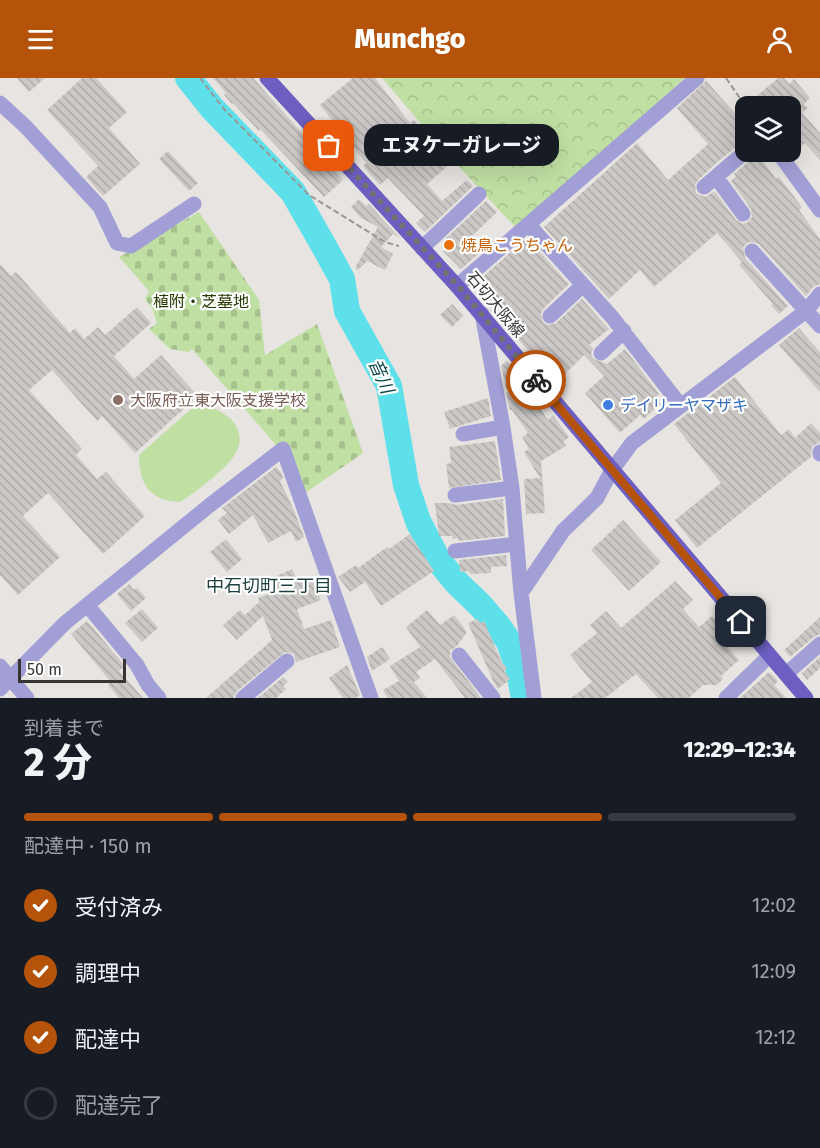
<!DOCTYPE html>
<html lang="ja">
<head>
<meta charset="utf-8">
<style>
  :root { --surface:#171b24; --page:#242831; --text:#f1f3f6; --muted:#9ea1a6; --line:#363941; --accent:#b45309 }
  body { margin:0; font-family:"Fira Sans","Noto Sans JP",sans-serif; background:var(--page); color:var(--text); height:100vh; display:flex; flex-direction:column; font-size:22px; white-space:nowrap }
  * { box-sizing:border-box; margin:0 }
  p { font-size:20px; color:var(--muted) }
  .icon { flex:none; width:33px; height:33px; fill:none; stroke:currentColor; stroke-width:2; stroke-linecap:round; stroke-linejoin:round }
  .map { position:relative; height:620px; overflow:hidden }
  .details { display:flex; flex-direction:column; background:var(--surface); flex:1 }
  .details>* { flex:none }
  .controls { position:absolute; left:735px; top:18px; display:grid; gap:12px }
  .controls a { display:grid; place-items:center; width:66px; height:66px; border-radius:12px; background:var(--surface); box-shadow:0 6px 24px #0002; font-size:30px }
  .scale { position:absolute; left:18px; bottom:15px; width:108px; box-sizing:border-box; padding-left:6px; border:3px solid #363534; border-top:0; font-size:16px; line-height:21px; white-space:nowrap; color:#363534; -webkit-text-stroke:4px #fff; paint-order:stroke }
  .pin { position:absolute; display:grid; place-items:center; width:51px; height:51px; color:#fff; margin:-26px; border-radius:12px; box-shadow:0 3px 9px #0006 }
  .courier { position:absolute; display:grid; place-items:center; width:60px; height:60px; margin:-30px; border:4px solid #b45309; border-radius:50%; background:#fff; color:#222; box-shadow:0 2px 8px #0007 }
  .bubble { position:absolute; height:42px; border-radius:18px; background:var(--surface); box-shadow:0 6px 24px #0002; font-size:20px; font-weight:800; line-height:42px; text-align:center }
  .head em { font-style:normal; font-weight:800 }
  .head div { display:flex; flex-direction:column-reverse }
  .head { display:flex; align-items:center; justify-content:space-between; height:102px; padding:0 24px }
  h1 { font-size:39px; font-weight:800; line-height:45px }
  .bar { display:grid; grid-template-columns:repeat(4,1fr); gap:9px 6px; align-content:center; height:72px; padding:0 24px }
  .bar i { height:8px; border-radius:4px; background:var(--line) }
  .bar .active { background:var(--accent) }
  .bar p { grid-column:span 4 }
  ol { padding:0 24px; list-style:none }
  li { display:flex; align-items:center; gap:18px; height:66px }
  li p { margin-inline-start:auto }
  li .icon { padding:6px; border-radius:50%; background:var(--accent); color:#fff; stroke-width:4 }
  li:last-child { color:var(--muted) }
  li i { width:33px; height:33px; border:3px solid var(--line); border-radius:50% }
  header { display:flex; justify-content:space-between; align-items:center; height:78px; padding:0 24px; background:var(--accent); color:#fff; font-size:27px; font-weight:800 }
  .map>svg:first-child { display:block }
</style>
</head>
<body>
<header><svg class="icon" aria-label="menu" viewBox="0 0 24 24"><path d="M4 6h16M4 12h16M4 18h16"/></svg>Munchgo<svg class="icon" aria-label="person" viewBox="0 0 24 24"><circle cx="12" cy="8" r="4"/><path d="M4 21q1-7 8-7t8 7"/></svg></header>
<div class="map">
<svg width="820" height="620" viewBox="0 0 820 620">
  <defs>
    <pattern id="cemetery-stones" width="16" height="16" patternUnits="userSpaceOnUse" patternTransform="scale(1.5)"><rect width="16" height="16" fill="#c0e0a3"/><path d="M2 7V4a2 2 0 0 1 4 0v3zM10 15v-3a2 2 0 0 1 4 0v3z" fill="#a6c18d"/></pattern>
    <pattern id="park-crowns" width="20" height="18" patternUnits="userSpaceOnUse" patternTransform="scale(1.5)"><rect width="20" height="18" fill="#c0e0a3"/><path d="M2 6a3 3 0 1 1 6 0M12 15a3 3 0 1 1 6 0" fill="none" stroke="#a6c18d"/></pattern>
    <pattern id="building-back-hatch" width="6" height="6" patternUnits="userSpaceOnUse" patternTransform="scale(1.5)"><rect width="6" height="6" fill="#cbc8c5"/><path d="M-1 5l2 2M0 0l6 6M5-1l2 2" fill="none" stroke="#afacaa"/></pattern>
  </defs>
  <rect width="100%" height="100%" fill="#e7e4e1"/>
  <path fill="#c0e0a3" d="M204 328C230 332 253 357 231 382 221 394 194 416 180 424 149 423 139 405 139 377L192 330Z"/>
  <path fill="url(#cemetery-stones)" d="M199 134 259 222 265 277 317 246 363 375 305 415 277 368 192 271 189 274 170 271 149 251 157 245 152 230 145 221 149 213 119 179Z"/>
  <path fill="url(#park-crowns)" d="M382 0H685L517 151 446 75Z"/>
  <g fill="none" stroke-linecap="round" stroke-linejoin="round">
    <path stroke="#5ee0ea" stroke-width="26" d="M188 0 212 30 293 114 325 170 342 201 347 233 389 308 406 407 418 443 438 482 457 505 480 527 499 549 509 564 518 589 524 620"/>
  </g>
  <path fill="url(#building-back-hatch)" d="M17 0H45L29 14Z
    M82 0H96L127 34 109 50 140 86 103 118 86 99 98 88 47 32Z
    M213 0H253L310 64 308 65 343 102 324 119 260 51 259 53 233 25 232 26 224 17 226 15Z
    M353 0H375L410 45 414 42 452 84 427 106 442 123 467 102 473 108 425 154 416 145 424 138 388 100 380 107 363 88 366 85 320 27Z
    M778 0H784L789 6 794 1 810 20 804 26 808 30 802 35 820 55V82L805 65 792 77 790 75V28H745Z
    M706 3 746 47V63L740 66 721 81 698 102 695 106 696 115 705 119 713 114 716 115 736 142 743 146 748 144 752 139 751 131 731 103 736 98 734 96 753 80 755 74H768L769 76 762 82 776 101 779 99 802 129 799 132 820 161V206L813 209 806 218 759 166 749 164 743 169 745 180 788 228 779 236 771 227 773 226 739 187 742 184 717 155 654 209 640 192 609 221 544 149 637 65 668 102 708 66 677 30Z
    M168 73 198 105 189 113 159 81Z
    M359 121 366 128 369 126 400 160 393 156 381 169 393 176 385 192 367 183 358 192 355 190 378 149 361 140 351 129Z
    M486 123 497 134 472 158 484 171 461 191 443 173 448 170 442 164Z
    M527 160 569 206 543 231 541 236 543 244 548 247 556 245 582 221 609 251 589 267 593 270 591 277 594 281 607 286 625 271 659 316 656 319 661 325 644 341 640 337 620 355 585 315 604 298 584 277 562 299 549 286 545 290 509 252 515 247 477 204Z
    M0 186 11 198 16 194 70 255 75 250 84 261 98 249 105 257 137 229 151 245 114 278 134 301 161 277 198 318 135 375 102 338 97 343 52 292 29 312 82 371 76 377 97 401 106 394 145 438 103 476 48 415 23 438 60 479 18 517 0 497Z
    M452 226 463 238 452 249 440 237Z
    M799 250 820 274V314L779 267Z
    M507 283 548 342 553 337 569 359 563 364 566 368 541 383 545 435 526 436 524 401 540 400 524 374 529 371 522 359 528 355 512 332H510L506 314H509L506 310 501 288Z
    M735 299 781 357 789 351 795 360 811 345 820 355V364L812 369 811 379 697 470 675 442 721 405 674 346Z
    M488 320 491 338 450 351 444 334Z
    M495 363 501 402 449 410 446 386 451 385 449 369Z
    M276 389 281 394 283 400 280 403 294 432 304 459 296 464 291 453 268 465 253 437 229 456 218 442 227 435 222 430Z
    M503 421 505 458 458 463V460L453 461 452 458H439L435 425H449L456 427Z
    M623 442 661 484 629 513 591 472Z
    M410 456 434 493 381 528 365 504 350 514 338 499 356 487 358 490 387 469 389 471Z
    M226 461 242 481 227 494 210 474Z
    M506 477 507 488 491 489V495L470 496 469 493 460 494 459 482Z
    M292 491 298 503 311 498 321 522 297 531 304 551 331 542 340 569 296 584 294 576 285 574 237 613 233 620H206L272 562 263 538 237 562 223 547 240 532 245 537 259 524 258 520 277 513 272 500Z
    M675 503 693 522 683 531 699 549 712 538 728 555 721 562 739 582 721 598 723 601 717 607H703L689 620H658L636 596 605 620H571L592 604 570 577 597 555 590 547 606 533 621 550Z
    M129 506 134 512 137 510 146 520 131 533 117 516Z
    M142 531 158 550 142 564 125 545Z
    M427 532 440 547 454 537 467 554 457 568 450 573V579L481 620H465L435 581 416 594 420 600 414 604 427 620H388L383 612 399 603 390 588 420 569 406 549Z
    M820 539V556L814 559 790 579 784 572Z
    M478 541 480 545 484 543 501 583 507 590 504 593 510 601 498 611 494 605 468 545Z
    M87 543 125 588 119 593 143 620H119L108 607 111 604 71 556Z
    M382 569 390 581 372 593 367 579Z
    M820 579V590L807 602 802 595Z
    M347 587 360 617 355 620H343L329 600Z
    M769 594 778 603 774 607 786 620H740Z
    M283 599 288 604 283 608 286 611 276 620H258Z"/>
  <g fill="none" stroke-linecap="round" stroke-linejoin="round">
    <path stroke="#999795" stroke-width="2" stroke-dasharray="6 3" stroke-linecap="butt" d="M200 0 224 31 309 117 385 164 399 168
      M726 0 746 29"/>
    <path stroke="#a19fd5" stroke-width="15" d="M0 25 26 49 100 129 117 165 131 168 194 126
      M778 74 820 132
      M716 99 743 136
      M704 109 746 73
      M529 147 612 239 681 328
      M422 170 479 116
      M752 173 820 248
      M457 208 697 0
      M482 236 503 349 512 410 521 515 534 620
      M550 238 583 207
      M601 275 624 253
      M463 356 503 349
      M820 374V376
      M455 417 512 410
      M455 473 517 466
      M521 515 563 453 597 420 612 392 632 365 806 233 820 216
      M87 527 137 587 148 607 159 620
      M459 577 493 620
      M0 588 27 620
      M786 596 820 566
      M0 611 65 545 210 427 283 371 371 620
      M243 620 287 583
      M726 620 769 578"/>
    <path stroke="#6c5fc1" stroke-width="15" d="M267 0 457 208 806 620"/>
  </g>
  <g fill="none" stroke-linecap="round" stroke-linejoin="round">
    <path stroke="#747271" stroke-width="6" stroke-dasharray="0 10.8" d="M329 68 458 208 536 302"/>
    <path stroke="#b45309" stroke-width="8" d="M536 302 741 544"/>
  </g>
  <circle fill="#e8710a" stroke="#fff" stroke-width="2" cx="449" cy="167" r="6"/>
  <circle fill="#8d6e63" stroke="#fff" stroke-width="2" cx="118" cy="322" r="6"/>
  <circle fill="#3f7fe0" stroke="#fff" stroke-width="2" cx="608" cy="327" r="6"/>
  <g text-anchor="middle" stroke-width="4.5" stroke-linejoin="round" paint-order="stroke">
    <g font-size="16" fill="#c56008" stroke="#fff" text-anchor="start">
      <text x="461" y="173">焼鳥こうちゃん</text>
    </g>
    <g font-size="16" fill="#233a00" stroke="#fff">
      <text x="201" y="229">植附・芝墓地</text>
    </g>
    <g font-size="16" fill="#363534" stroke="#fff">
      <text transform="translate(496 226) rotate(50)" y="6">石切大阪線</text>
    </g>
    <g font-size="16" fill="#785e54" stroke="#fff" text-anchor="start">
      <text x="130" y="328">大阪府立東大阪支援学校</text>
    </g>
    <g font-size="16" fill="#366cbe" stroke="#fff" text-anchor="start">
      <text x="620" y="333">デイリーヤマザキ</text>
    </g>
    <g font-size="18" font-style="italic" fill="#0e494e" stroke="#fff">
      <text transform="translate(381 298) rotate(66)" y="6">音川</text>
    </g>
    <g font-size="18" fill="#1c3f3f" stroke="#fff">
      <text x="269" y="514">中石切町三丁目</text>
    </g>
  </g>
</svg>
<div class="controls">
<a><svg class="icon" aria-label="layers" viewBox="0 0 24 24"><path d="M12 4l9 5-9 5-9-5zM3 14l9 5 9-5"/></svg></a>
</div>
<div class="scale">50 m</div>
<div class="pin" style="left:329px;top:68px;background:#ea580c"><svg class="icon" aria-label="bag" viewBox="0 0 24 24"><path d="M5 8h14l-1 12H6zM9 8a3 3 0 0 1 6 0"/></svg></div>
<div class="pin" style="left:741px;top:544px;background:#1f2937"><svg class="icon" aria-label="home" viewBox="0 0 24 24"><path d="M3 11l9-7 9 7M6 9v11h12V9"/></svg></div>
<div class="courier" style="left:536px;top:302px"><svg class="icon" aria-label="bike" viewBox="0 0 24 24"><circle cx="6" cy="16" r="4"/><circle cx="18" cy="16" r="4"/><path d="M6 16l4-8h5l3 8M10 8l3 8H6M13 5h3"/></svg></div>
<div class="bubble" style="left:364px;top:46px;width:195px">エヌケーガレージ</div>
</div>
<section class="details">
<div class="head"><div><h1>2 分</h1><p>到着まで</p></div><em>12:29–12:34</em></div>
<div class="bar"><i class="active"></i><i class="active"></i><i class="active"></i><i></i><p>配達中 · 150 m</p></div>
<ol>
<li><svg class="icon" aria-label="check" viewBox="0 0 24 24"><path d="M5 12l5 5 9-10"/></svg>受付済み<p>12:02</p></li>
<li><svg class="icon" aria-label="check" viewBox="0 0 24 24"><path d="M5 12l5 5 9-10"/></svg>調理中<p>12:09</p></li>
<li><svg class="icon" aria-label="check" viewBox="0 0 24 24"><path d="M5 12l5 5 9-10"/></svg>配達中<p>12:12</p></li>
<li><i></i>配達完了</li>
</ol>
</section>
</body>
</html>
